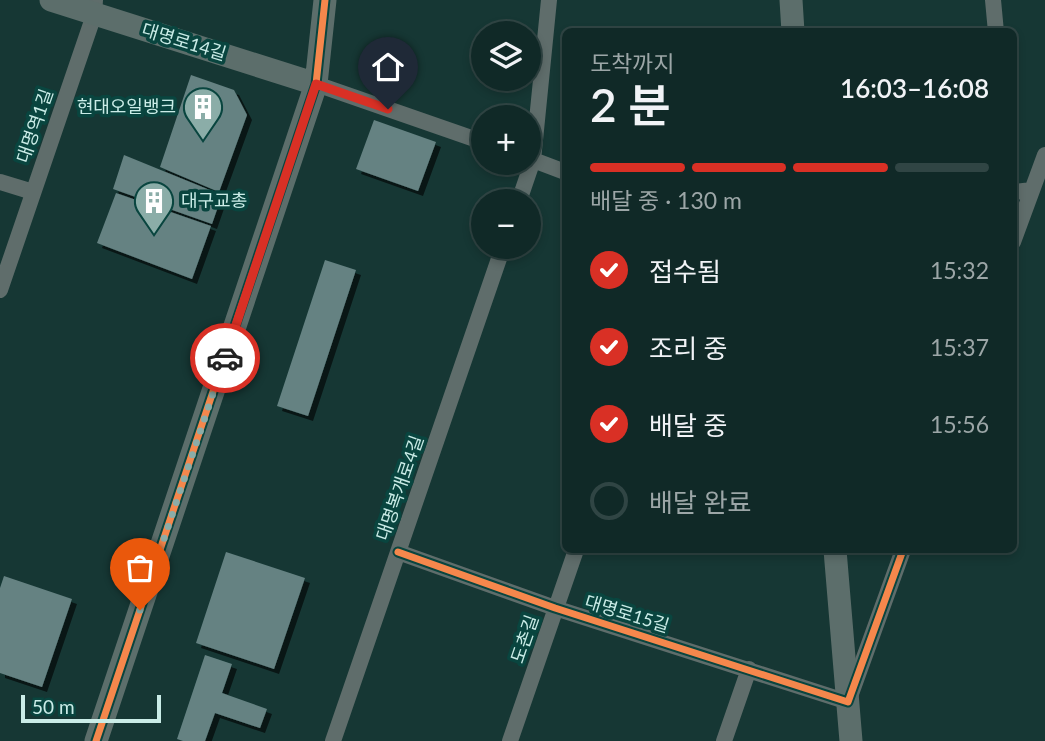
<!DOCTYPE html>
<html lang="ko">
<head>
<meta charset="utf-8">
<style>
  :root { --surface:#102927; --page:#19312f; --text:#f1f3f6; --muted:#9ca6a7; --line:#304544; --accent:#d93025 }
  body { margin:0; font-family:Lato,"Noto Sans KR",sans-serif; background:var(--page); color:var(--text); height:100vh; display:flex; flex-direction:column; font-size:26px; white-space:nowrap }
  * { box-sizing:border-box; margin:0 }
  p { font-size:23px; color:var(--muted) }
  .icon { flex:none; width:38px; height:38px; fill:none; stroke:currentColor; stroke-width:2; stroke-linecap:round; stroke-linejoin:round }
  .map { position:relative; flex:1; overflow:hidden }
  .drawer { position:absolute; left:562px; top:28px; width:455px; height:525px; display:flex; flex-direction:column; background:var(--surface); border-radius:10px; box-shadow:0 4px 10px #0003,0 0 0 2px var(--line) }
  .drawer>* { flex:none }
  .tools { position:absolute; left:471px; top:21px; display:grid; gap:14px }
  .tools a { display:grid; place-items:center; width:70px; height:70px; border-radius:50%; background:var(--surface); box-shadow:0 4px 10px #0003,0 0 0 2px var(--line); font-size:35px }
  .scale { position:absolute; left:21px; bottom:18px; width:140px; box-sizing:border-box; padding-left:7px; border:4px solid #caece7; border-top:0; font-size:19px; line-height:24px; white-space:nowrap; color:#caece7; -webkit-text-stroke:5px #09453f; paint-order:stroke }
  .pin { position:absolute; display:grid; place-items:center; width:60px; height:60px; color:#fff; margin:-72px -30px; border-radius:50% 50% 50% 0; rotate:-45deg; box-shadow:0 0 7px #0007 }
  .pin .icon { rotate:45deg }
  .courier { position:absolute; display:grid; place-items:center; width:70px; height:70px; margin:-35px; border:5px solid #d93025; border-radius:50%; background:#fff; color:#222; box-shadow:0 2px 9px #0007 }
  .headline em { font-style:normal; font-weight:600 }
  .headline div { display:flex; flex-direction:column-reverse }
  .headline { display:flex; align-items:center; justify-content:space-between; height:119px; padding:0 28px }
  h1 { font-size:46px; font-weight:600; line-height:52px }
  .bar { display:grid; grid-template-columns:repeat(4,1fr); gap:10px 7px; align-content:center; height:84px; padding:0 28px }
  .bar i { height:9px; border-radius:5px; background:var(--line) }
  .bar .current { background:var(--accent) }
  .bar p { grid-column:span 4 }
  ol { padding:0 28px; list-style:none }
  li { display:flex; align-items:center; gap:21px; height:77px }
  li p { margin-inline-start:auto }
  li .icon { padding:7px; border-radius:50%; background:var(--accent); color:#fff; stroke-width:4 }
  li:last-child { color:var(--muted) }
  li i { width:38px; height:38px; border:4px solid var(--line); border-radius:50% }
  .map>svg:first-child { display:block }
</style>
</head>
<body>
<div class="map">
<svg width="1045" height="741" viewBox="0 0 1045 741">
  <defs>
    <filter id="shadow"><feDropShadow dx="5" dy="5" stdDeviation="0" flood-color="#0009"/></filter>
  </defs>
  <rect width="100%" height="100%" fill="#163734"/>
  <path fill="#658282" filter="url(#shadow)" d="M191 75 234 90 247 115 219 192 160 167Z
    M374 120 436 142 418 191 356 169Z
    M124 155 222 195 212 224 113 189Z
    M116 193 211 226 192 279 97 243Z
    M325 260 356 270 308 416 277 406Z
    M226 552 305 578 274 669 196 643Z
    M4 576 72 599 42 687 0 673V588Z
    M205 655 232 664 222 693 267 709 260 728 215 713 205 741H183L177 739Z"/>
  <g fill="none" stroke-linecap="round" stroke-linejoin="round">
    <path stroke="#5f6d6b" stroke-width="16" d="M993 0 996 32
      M316 84 483 142
      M528 158 565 172
      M0 182 33 192
      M1013 192 1032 190
      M519 201 533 160 549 0
      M1013 242 1045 155
      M0 290 94 15 95 0
      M398 552 555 608 848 702 903 550
      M333 741 503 247
      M510 741 576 550
      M724 741 749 669"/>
    <path stroke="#5c6e6b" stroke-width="23" d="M51 0 316 84
      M791 0 793 32
      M835 550 851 741
      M96 741 316 84 325 0"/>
    <g stroke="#09453f" stroke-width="11">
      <path id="cycleway" d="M398 552 555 608 848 702 903 550
        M96 741 316 84 325 0"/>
    </g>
    <use href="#cycleway" stroke="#f5874c" stroke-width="7"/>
  </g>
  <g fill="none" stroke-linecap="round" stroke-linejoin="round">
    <path stroke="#8bada8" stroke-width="7" stroke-dasharray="0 12.6" d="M140 610 225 358"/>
    <path stroke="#d93025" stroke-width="9" d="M225 358 316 84 388 109"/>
  </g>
  <defs>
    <g id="building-pin" transform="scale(2.0125)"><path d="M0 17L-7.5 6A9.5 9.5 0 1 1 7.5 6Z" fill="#8bada8" stroke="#09453f"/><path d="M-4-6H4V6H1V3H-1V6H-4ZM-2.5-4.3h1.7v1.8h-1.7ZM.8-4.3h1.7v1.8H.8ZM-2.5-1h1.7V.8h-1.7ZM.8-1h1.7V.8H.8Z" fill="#fff"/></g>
  </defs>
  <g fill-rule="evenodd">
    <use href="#building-pin" x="203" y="107"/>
    <use href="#building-pin" x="154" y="201"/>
  </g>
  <g text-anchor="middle" stroke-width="7" stroke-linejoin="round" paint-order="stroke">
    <g font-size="18" fill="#caece7" stroke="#09453f">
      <text transform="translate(184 42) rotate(17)" y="6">대명로14길</text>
      <text transform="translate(35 126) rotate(-71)" y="6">대명역1길</text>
      <text transform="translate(400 488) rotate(-71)" y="6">대명복개로4길</text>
      <text transform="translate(627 614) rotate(17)" y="6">대명로15길</text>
      <text transform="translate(525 639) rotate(-71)" y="6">도촌길</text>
    </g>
    <g font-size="18" fill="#caece7" stroke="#09453f" text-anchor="end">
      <text x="176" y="113">현대오일뱅크</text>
      <text x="181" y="207" text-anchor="start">대구교총</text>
    </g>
  </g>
</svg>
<div class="tools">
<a><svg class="icon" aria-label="layers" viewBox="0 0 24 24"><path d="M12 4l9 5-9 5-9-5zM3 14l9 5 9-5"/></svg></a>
<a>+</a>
<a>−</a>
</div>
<div class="scale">50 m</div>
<div class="pin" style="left:140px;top:610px;background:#ea580c"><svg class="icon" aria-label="bag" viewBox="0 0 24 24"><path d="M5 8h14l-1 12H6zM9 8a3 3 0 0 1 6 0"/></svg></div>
<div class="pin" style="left:388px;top:109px;background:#1f2937"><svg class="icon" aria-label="home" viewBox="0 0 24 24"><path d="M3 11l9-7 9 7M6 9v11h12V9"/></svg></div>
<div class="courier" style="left:225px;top:358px"><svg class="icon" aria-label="car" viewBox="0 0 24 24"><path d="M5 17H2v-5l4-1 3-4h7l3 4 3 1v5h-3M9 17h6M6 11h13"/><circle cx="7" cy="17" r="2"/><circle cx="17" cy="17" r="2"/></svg></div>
<section class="drawer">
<div class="headline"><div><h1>2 분</h1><p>도착까지</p></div><em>16:03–16:08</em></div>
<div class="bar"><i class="current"></i><i class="current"></i><i class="current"></i><i></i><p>배달 중 · 130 m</p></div>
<ol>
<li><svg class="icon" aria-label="check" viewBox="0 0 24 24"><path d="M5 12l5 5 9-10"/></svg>접수됨<p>15:32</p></li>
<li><svg class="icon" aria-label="check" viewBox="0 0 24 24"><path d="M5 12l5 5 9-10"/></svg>조리 중<p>15:37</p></li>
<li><svg class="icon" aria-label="check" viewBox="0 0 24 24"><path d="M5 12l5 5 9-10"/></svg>배달 중<p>15:56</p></li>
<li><i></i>배달 완료</li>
</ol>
</section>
</div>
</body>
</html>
